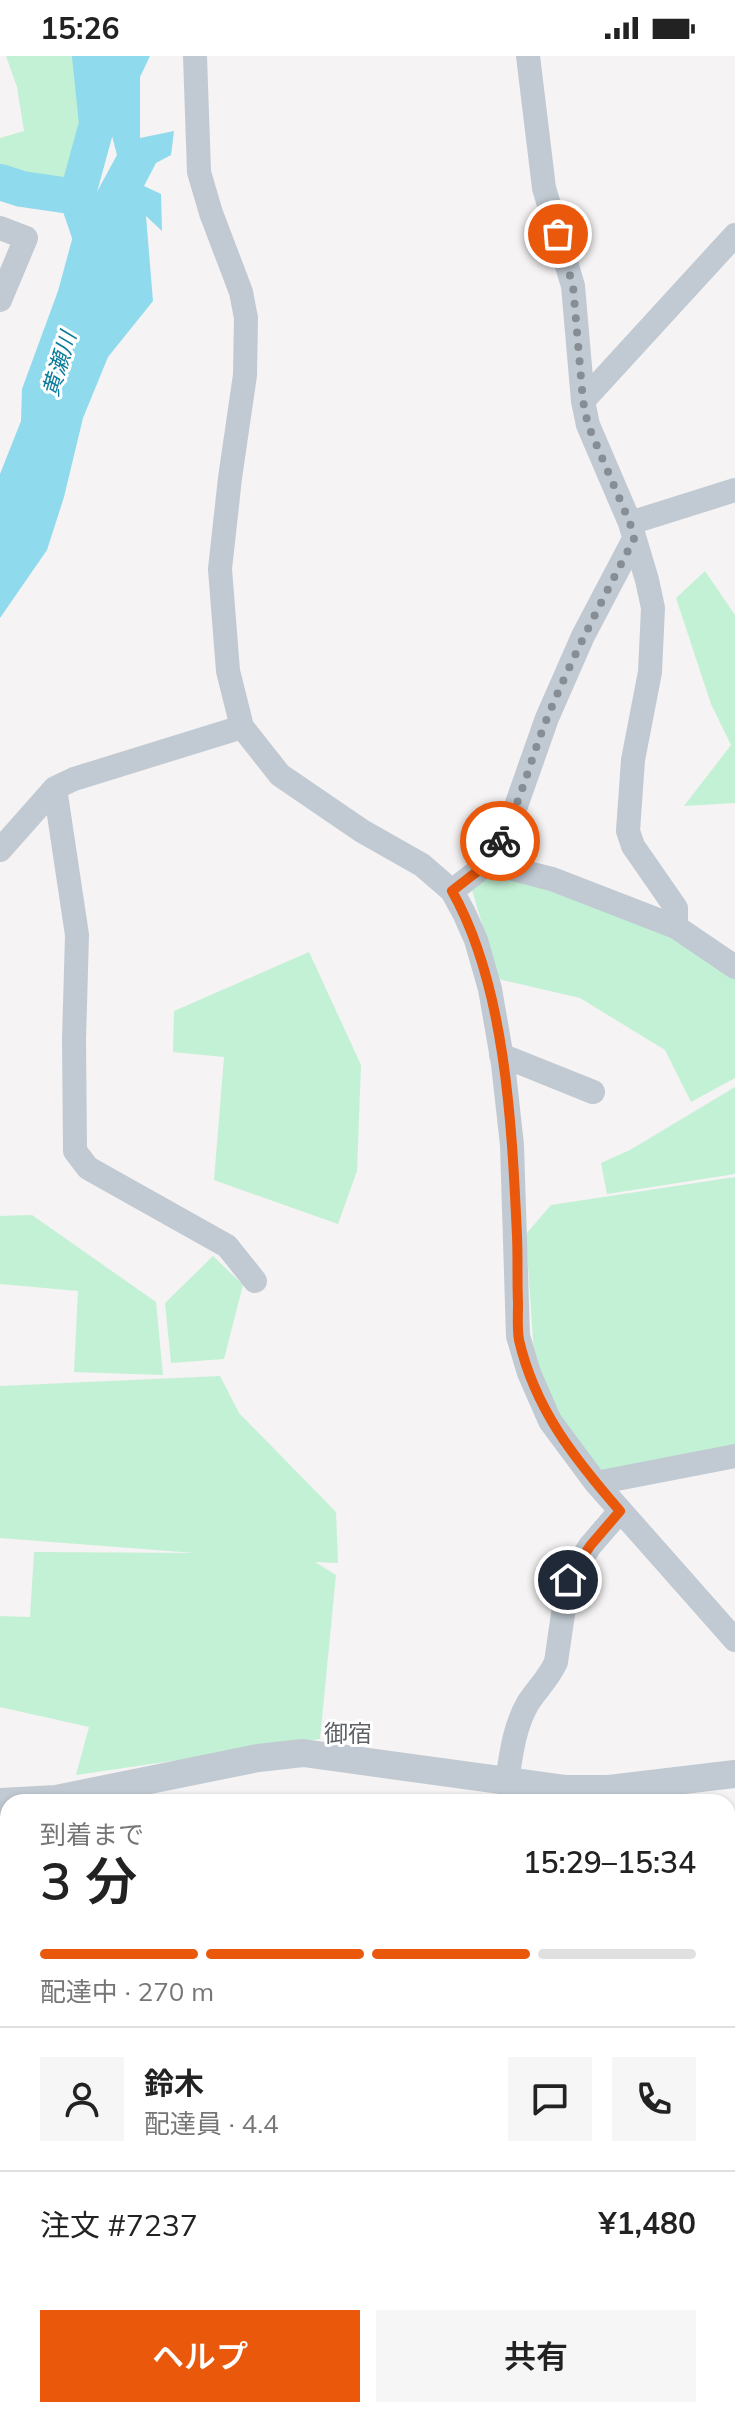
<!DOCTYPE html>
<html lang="ja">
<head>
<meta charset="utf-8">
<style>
  :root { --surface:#fff; --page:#f6f6f6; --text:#222; --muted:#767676; --line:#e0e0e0; --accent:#ea580c }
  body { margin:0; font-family:Mulish,"Noto Sans JP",sans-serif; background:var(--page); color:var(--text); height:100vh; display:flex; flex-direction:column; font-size:30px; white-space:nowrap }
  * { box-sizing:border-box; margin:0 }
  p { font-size:26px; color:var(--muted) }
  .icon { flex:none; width:44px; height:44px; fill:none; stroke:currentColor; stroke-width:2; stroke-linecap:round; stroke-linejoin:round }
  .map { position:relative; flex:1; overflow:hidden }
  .details { position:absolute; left:0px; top:1738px; width:736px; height:624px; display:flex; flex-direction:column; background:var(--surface); border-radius:24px 24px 0 0; box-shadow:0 2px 6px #0004 }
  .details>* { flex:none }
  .pin { position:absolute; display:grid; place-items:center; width:68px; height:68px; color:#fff; margin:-34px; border:4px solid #fff; border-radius:50%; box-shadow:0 2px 8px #0007 }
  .courier { position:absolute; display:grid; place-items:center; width:80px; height:80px; margin:-40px; border:6px solid #ea580c; border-radius:50%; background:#fff; color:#222; box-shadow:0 2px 10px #0007 }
  .headline em { font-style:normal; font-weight:600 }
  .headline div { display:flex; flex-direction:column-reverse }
  .headline { display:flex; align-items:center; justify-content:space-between; height:136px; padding:0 40px }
  h1 { font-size:52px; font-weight:600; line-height:60px }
  .bar { display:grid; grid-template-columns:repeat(4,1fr); gap:12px 8px; align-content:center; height:96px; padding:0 40px }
  .bar i { height:10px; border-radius:6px; background:var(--line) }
  .bar .current { background:var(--accent) }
  .bar p { grid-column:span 4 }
  .line { display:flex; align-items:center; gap:20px; padding:0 40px; border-top:2px solid var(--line) }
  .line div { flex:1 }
  .round { display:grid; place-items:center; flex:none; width:84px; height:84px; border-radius:0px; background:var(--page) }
  .button { display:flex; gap:16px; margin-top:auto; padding:16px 40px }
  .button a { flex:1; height:92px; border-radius:0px; background:var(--accent); color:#fff; font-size:32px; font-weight:600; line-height:92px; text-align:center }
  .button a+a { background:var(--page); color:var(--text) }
  .status { display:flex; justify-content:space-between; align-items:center; height:56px; padding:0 40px; background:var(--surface); direction:ltr }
  .status svg { height:22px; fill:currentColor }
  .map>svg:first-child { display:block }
</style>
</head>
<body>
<div class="status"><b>15:26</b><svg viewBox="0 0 49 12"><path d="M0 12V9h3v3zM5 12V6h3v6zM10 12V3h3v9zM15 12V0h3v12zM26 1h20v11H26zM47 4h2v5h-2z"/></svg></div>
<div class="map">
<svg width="735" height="2362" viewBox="0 0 735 2362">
  <rect width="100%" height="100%" fill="#f5f3f3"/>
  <path fill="#c3f1d5" d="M6 0H76L83 31 77 82 65 125 43 139 0 135V82L24 75 17 31Z
    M705 515 735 559V747L684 750 731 689 711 648 676 542Z
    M484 820 546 827 669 873 735 921V1022L691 1046 665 994 580 942 498 923 472 834Z
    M309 896 361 1009 357 1115 338 1168 214 1124 224 1001 173 996 174 955Z
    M735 1031V1118L607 1138 601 1107 630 1094Z
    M735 1121V1389L601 1416 558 1359 534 1299 526 1178 551 1149Z
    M32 1159 156 1246 163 1319 74 1316 78 1235 0 1228V1160Z
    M213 1200 243 1229 224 1303 171 1307 165 1247Z
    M220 1320 239 1357 336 1456 338 1507 315 1506 336 1519 320 1683 76 1719 89 1671 0 1651V1560L30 1561 34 1496 195 1497 0 1482V1330Z"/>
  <path fill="#90daee" d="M91 0H150L140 21V82L174 75 171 99 156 107 144 130 161 138 162 175 146 160 153 245 108 301 83 362 64 441 47 494 0 562V418L21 365 22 333 58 235 73 180 117 99Z"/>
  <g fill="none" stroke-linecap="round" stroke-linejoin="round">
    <path stroke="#90daee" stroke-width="36" d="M0 126 22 133 77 141
      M86 208 92 185 77 141 97 68 90 0"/>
    <path stroke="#c1cad2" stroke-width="24" d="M195 0 199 116 211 157 241 236 246 262 245 319 230 422 220 513 228 615 242 671 280 719 362 775 422 809 452 835 464 857 476 884 490 933 503 1008 512 1089 518 1280 529 1317 550 1365 596 1427 735 1584
      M528 0 544 132 573 230 583 345 588 369 630 467 647 524 653 552 650 616 633 704 628 775 633 790 676 852V871
      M0 172 26 182 0 244
      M583 345 735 179
      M630 467 735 434
      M55 732 77 879 74 984 75 1095 88 1112 227 1190 255 1225
      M0 794 55 732 74 723 242 671
      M488 807 552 823 676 871 735 911
      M452 835 488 807 510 767 547 662 583 580 634 483
      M501 999 593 1036
      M596 1427 735 1400
      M507 1726C511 1699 514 1671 528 1647 537 1633 549 1622 556 1606L568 1524 590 1490 620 1455
      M0 1966H8
      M728 1999 735 1996
      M728 2352 734 2362"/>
    <path stroke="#c1cad2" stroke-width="28" d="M0 1746 56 1743 258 1702 303 1697 566 1733H609L735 1718
      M418 2362 419 2354"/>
  </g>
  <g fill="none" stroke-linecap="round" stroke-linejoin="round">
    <path stroke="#868d94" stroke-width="8" stroke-dasharray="0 14.4" d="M500 785C521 746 531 701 548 660 573 599 604 541 634 483L630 467 588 369 583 345 573 230 558 178"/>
    <path stroke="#ea580c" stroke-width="10" d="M500 785 488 807 452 835C506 930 512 1072 517 1180 518 1202 517 1225 518 1247 518 1259 517 1272 519 1284 535 1353 574 1402 620 1455L590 1490 568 1524"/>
  </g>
  <g text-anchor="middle" stroke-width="6" stroke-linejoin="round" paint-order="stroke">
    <g font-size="22" font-style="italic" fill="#0c7c9b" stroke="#fff">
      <text transform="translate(59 308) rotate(-73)" y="8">黄瀬川</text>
    </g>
    <g font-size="24" fill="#5f6368" stroke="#fff">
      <text x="348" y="1686">御宿</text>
    </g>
  </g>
</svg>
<div class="pin" style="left:558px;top:178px;background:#ea580c"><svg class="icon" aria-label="bag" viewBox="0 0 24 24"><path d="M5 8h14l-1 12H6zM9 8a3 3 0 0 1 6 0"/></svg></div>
<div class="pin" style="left:568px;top:1524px;background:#1f2937"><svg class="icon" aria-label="home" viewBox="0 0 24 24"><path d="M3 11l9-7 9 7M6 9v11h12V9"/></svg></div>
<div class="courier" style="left:500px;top:785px"><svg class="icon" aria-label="bike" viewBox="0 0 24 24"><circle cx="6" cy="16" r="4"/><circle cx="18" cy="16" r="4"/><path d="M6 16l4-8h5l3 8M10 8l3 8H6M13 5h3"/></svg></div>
<section class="details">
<div class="headline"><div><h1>3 分</h1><p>到着まで</p></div><em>15:29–15:34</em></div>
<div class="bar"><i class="current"></i><i class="current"></i><i class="current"></i><i></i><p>配達中 · 270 m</p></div>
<div class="line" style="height:144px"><a class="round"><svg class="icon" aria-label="person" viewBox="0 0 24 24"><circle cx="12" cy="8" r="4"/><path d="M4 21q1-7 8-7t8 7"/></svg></a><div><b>鈴木</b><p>配達員 · 4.4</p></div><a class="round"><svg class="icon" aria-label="chat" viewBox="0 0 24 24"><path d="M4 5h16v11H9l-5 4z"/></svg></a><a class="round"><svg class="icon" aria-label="phone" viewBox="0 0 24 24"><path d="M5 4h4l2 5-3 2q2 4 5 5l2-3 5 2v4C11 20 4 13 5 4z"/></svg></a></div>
<div class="line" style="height:104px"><div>注文 #7237</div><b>¥1,480</b></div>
<div class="button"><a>ヘルプ</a><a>共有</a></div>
</section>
</div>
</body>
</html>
